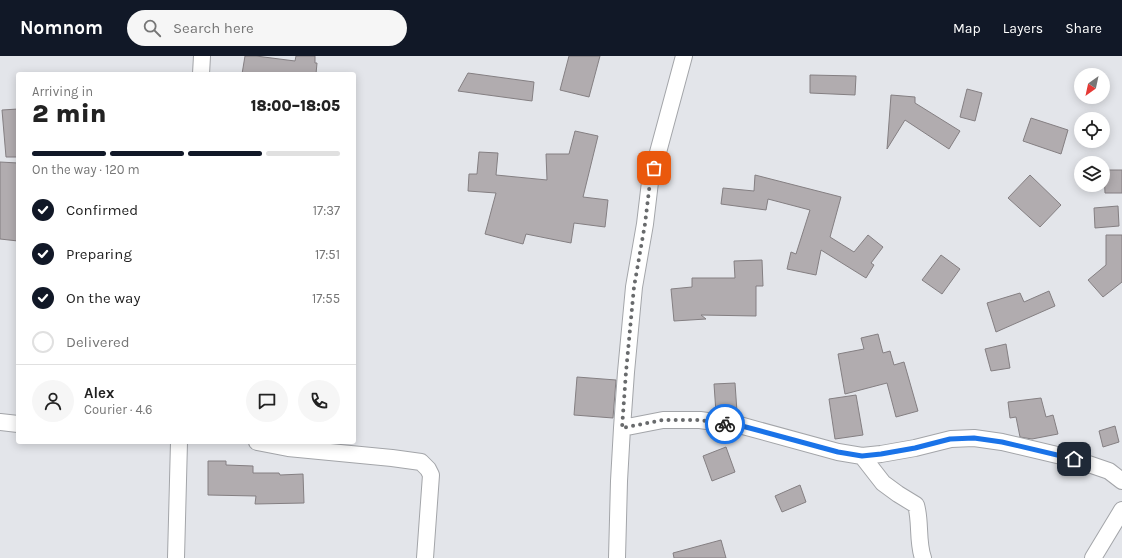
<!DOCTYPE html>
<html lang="en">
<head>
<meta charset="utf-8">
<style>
  :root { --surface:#fff; --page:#f6f6f6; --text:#222; --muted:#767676; --line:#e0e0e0; --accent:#111827 }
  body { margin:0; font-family:Karla,sans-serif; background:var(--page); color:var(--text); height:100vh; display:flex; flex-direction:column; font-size:15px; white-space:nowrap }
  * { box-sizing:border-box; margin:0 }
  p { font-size:13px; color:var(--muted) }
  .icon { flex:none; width:22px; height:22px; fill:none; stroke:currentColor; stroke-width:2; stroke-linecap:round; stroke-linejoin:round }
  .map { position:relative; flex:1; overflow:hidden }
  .side { position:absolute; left:16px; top:16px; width:340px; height:372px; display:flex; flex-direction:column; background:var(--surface); border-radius:4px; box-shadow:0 2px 10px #0003 }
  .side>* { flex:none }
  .needle { width:26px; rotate:213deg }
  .controls { position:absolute; left:1074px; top:12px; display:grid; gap:8px }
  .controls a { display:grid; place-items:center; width:36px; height:36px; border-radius:50%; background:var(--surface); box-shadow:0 2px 10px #0003; font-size:20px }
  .pin { position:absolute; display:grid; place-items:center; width:34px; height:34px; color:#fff; margin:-17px; border-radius:8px; box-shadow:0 2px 6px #0006 }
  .courier { position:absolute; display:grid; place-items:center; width:40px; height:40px; margin:-20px; border:3px solid #1a73e8; border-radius:50%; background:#fff; color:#222; box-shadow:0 1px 5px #0007 }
  .overview em { font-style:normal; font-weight:800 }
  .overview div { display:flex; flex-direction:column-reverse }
  .overview { display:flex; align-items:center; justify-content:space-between; height:68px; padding:0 16px }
  h1 { font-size:26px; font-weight:800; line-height:30px }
  .bar { display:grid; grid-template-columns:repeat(4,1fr); gap:6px 4px; align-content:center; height:48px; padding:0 16px }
  .bar i { height:5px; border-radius:3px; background:var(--line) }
  .bar .on { background:var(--accent) }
  .bar p { grid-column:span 4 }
  .line { display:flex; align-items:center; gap:10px; padding:0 16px; border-top:1px solid var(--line) }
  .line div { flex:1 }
  .round { display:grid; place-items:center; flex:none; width:42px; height:42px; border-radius:21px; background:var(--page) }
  ol { padding:0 16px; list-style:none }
  li { display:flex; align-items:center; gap:12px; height:44px }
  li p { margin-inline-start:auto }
  li .icon { padding:4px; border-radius:50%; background:var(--accent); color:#fff; stroke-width:4 }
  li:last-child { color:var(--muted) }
  li i { width:22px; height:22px; border:2px solid var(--line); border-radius:50% }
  header { display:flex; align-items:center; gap:24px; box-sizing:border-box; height:56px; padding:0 20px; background:var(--accent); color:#fff }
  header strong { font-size:19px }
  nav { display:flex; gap:22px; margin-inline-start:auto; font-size:14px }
  .search { width:280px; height:36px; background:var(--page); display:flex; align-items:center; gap:10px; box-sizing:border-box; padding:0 14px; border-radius:22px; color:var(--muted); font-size:15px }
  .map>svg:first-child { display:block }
</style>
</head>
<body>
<header>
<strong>Nomnom</strong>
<div class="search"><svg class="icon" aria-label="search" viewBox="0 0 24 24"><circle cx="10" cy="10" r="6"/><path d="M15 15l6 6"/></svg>Search here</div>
<nav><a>Map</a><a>Layers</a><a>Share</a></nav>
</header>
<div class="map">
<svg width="1122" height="502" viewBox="0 0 1122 502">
  <rect width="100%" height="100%" fill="#e3e5ea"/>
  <path fill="#b1acaf" stroke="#847f82" d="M245 0H256L295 5 296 0H315V7H317L316 18H242Z
    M569 0H600L589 41 560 34Z
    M468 17 534 26 532 45 458 35Z
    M810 19 856 20 855 39 810 37Z
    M967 33 982 37 975 65 960 61Z
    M891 39 915 41V47L960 75 949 93 905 64 887 93Z
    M18 53V101H6L2 54Z
    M1031 62 1068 74 1061 98 1023 85Z
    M575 75 598 80 583 141 608 144 605 171 574 167 571 187 526 178 523 188 485 178 496 137 468 135 469 118H477L479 96 498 97 496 119 547 124 546 98H569Z
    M0 106 18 107V185L0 183Z
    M1104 114H1122V137H1105Z
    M755 119 841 141 830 181 854 196 868 179 883 191 871 207 874 209 866 222 821 194 816 219 787 213 791 196 796 198 810 154 768 143 766 154 721 148 723 132 754 135Z
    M1030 119 1061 149 1040 171 1008 142Z
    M1118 150 1119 170 1095 172 1094 152Z
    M1106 179H1122V226L1103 241 1088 224 1106 209Z
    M941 199 960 213 942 238 922 224Z
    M762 204 763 230H756V260L701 259 706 263 674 265 671 233 692 231V222H735L734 205Z
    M1049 235 1055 250 996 276 987 247 1020 237 1024 246Z
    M878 278 883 297 890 295 894 309 904 306 918 355 896 361 887 327 845 338 838 298 864 293 861 282Z
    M1006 288 1010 312 991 315 985 293Z
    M577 321 616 324 613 362 574 359Z
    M735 327 737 356 716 357 714 328Z
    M856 339 863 379 835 383 829 343Z
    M1041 342 1046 361 1053 359 1058 378 1032 383 1020 381 1016 361 1010 362 1008 346Z
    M1115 370 1119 386 1103 391 1099 375Z
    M726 391 735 416 712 425 703 400Z
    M208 405H226V409L253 410V417H279L280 419 303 418 304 447 255 448 256 440 208 439Z
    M800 429 806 446 782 456 775 440Z
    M721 484 726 502H674L673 497Z"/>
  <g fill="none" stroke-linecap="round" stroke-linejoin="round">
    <g stroke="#a3a5a9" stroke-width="18">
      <path id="street" d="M201 18 202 0
        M0 366 18 368
        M622 372 663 364H700L743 370 838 396 862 400 881 398 915 392 951 383 974 382 1002 386 1074 403 1109 415 1122 425
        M257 386 288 392 392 402 421 406 428 413 431 419 425 502
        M862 400 883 427 898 438 916 449C921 466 917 485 923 502
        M176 502 179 386
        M617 502 619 425 622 372 626 316 634 231 645 168 650 126 684 0
        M1093 502 1122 454"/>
    </g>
    <use href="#street" stroke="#fff" stroke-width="16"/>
  </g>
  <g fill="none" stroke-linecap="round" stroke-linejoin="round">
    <path stroke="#686a6c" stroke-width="4" stroke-dasharray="0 7.2" d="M654 112 650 126 645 168 634 231 626 316 622 372 663 364H700L725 368"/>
    <path stroke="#1a73e8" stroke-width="5" d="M725 368 742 370 838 396 862 400 881 398 915 392 950 383 974 382 1002 386 1074 403"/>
  </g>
</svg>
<div class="controls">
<a><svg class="needle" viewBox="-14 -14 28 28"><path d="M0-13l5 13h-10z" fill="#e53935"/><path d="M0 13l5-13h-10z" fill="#767676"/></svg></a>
<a><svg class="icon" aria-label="locate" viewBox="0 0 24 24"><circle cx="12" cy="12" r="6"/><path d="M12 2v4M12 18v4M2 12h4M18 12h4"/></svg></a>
<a><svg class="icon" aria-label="layers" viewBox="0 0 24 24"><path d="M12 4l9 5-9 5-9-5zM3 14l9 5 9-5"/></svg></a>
</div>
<div class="pin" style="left:654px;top:112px;background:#ea580c"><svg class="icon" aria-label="bag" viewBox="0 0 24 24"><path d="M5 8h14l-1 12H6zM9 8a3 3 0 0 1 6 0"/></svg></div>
<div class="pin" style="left:1074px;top:403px;background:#1f2937"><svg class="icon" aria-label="home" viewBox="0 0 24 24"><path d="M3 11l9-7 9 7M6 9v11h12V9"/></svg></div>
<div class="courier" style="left:725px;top:368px"><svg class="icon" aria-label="bike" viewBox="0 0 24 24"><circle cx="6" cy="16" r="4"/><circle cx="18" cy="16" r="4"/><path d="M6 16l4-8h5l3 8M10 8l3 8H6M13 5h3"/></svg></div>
<section class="side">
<div class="overview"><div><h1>2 min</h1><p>Arriving in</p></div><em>18:00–18:05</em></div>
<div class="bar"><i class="on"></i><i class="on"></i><i class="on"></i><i></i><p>On the way · 120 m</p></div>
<ol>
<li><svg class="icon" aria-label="check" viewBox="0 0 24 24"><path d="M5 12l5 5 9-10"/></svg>Confirmed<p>17:37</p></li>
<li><svg class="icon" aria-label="check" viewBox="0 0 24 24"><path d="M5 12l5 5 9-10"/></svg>Preparing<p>17:51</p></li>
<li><svg class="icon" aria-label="check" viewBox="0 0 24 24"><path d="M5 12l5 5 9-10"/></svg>On the way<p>17:55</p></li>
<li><i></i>Delivered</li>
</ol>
<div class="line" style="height:72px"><a class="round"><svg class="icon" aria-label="person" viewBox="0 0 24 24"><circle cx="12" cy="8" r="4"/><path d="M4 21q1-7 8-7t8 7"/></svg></a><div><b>Alex</b><p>Courier · 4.6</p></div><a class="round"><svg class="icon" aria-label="chat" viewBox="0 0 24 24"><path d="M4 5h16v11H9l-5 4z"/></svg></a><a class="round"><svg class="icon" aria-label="phone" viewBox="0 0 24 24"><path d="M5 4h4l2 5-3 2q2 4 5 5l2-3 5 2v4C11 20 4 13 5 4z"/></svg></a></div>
</section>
</div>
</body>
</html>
